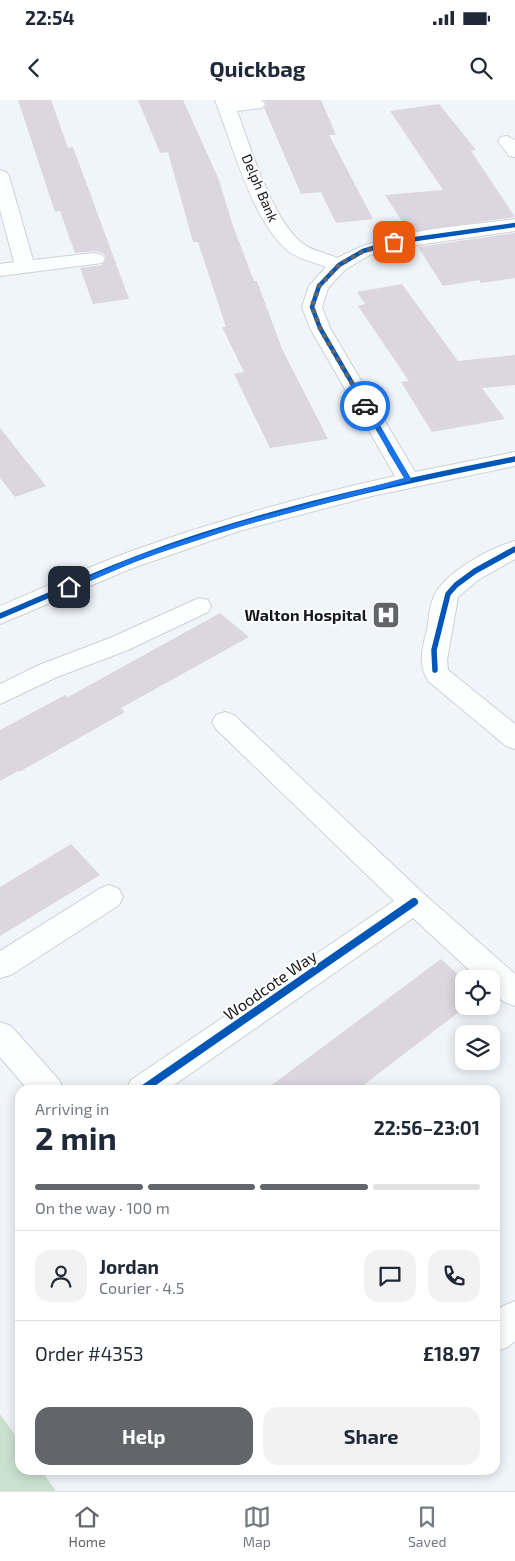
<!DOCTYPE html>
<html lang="en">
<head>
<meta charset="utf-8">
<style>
  :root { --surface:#fff; --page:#f2f2f3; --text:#1f2937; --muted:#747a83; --line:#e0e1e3; --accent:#626569 }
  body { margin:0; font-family:"Exo 2",sans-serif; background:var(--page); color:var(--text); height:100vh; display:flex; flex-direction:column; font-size:19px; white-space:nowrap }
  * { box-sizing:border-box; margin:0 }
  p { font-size:16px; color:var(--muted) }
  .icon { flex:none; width:28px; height:28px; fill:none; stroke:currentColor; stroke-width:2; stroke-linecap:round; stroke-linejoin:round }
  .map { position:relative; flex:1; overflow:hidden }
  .sheet { position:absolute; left:15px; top:985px; width:485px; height:390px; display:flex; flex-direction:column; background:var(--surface); border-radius:15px; box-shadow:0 2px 12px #0003 }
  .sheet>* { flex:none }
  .controls { position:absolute; left:455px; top:870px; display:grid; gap:10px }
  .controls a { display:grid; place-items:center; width:45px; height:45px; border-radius:10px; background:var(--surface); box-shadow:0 2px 12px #0003; font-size:25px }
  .pin { position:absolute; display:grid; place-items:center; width:42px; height:42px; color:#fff; margin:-21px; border-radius:10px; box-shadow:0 2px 8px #0006 }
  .courier { position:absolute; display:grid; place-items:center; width:50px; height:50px; margin:-25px; border:4px solid #1a73e8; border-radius:50%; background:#fff; color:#222; box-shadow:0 1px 6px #0007 }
  .head em { font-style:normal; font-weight:700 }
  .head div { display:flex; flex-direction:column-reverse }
  .head { display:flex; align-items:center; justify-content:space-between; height:85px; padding:0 20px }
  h1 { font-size:32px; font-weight:700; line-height:38px }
  .bar { display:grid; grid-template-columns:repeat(4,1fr); gap:8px 5px; align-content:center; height:60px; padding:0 20px }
  .bar i { height:6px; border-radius:4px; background:var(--line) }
  .bar .active { background:var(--accent) }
  .bar p { grid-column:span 4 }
  .line { display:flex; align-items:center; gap:12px; padding:0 20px; border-top:1px solid var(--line) }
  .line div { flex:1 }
  .round { display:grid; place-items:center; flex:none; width:52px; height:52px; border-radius:15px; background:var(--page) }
  .primary-button { display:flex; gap:10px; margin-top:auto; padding:10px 20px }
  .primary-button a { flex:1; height:58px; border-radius:15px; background:var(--accent); color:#fff; font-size:20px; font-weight:700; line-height:58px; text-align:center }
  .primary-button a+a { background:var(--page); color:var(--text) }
  .status { display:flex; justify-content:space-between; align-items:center; height:35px; padding:0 25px; background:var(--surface); direction:ltr }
  .status svg { height:14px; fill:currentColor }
  header { display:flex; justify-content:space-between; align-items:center; height:65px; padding:0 20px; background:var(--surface); font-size:22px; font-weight:700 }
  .dock { display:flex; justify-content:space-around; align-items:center; height:70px; border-top:1px solid var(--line); background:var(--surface); font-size:14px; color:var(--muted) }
  .dock a { display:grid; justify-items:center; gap:2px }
  .dock .active { color:var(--accent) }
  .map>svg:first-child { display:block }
</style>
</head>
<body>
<div class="status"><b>22:54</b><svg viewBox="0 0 49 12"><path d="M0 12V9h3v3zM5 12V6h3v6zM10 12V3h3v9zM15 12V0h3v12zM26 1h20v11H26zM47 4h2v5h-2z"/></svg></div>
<header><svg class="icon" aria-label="back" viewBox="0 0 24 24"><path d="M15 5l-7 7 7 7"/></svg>Quickbag<svg class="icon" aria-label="search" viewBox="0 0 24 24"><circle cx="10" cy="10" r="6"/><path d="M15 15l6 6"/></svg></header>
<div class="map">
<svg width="515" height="1391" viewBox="0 0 515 1391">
  <rect width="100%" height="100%" fill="#f0f5fa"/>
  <path fill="#cae1d0" d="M0 1314 20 1342V1370H41L56 1391H0Z"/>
  <path fill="#dcd6e1" d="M18 0H51L68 48 73 47 129 199 93 204 80 168 102 165 106 158 103 153 96 151 75 153 60 111 55 112Z
    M138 0H183L219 80 232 123 254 181H257L282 249 328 339 270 348 234 274 244 272 222 227H226L198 142H193L168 52 160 53Z
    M264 0H321L336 35H329L373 119 336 123 321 92 301 94 264 8 267 4Z
    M439 4 476 50 471 51 515 117 409 132 385 95 443 90 390 11Z
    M515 133V178L481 183 479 180 443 186 418 147Z
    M402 184 458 261 515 255V285L482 288 505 319 432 332 401 282 409 281 358 206 365 204 357 192Z
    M0 328 46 386 15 397 0 378Z
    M220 513 249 537 121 608 125 612 19 672 18 671 0 681V630L65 595 68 597Z
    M71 744 100 775 0 836V787Z
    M441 859 464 880V908L357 990H265Z"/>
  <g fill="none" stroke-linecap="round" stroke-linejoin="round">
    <g stroke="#ced1d5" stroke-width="2">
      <path id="minor" d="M215 0H261L265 4 262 8 237 11C251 48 271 118 302 143 312 151 326 153 338 158 387 129 459 127 515 119V131L396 148 370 155 346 169 328 188 322 207 330 228 415 372 515 352V366L372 396 239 431 130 469 0 524V506C43 488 85 468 129 452 216 420 305 396 395 376L310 228 302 207 309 186 326 167C314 162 298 159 288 151 252 121 232 43 215 0Z
        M507 36 515 40V57L509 56 498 41 501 37Z
        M0 70 6 72 9 76 33 160 95 153 102 155 105 159 102 163 0 176V164L14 162 0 110Z
        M515 441V459L478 480 458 497 447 560 448 570 515 624V649L506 646 428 581C418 564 422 548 427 530 429 519 429 507 434 496 445 472 490 448 515 441Z
        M199 498 208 500 211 506 208 512 128 550 57 577 0 604V584L39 565 110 538Z
        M225 612 234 615 424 794 515 874V906L504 902 491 890V879H479L413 818 167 990H126L131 980 394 801 216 629 212 622 216 615Z
        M109 785 119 789 123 797 119 805 11 875 0 878V851L99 789Z
        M0 922 11 926 59 980 64 990H28L0 957Z
        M515 1201V1241L508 1247 495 1252V1212L503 1206Z"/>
    </g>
    <use href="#minor" fill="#fdfefe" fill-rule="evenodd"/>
    <g stroke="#fff" stroke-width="7">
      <path id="cycleway-far2" d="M391 350 320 228 312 207 319 186 339 165 363 151 394 142 515 125"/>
    </g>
    <g stroke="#fff" stroke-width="9">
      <path id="cycleway-far1" d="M390 349 408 379
        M0 516C62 490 122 462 185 441 293 405 404 381 515 359
        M435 570 434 550 448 494 456 485 475 471 515 449
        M412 803 414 802"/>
    </g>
    <g stroke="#fff" stroke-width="11">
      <path id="cycleway" d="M142 990 414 802"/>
    </g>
    <use href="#cycleway-far2" stroke="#0057b8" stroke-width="4.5"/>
    <use href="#cycleway-far1" stroke="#0057b8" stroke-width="5.5"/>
    <use href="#cycleway" stroke="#0057b8" stroke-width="8"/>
  </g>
  <path fill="#1a73e8" d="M365 305 369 306 411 379 410 381 241 426 141 459 72 489 66 487 136 456 237 423 404 378 362 306Z"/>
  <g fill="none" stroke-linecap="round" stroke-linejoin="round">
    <path stroke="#626569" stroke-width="5" stroke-dasharray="0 9" d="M365 306 320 228 312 206 319 186 339 165 363 151 394 142"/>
  </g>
  <defs>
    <g id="hospital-square" transform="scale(1.4375)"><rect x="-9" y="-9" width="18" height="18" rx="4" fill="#626569" stroke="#fff"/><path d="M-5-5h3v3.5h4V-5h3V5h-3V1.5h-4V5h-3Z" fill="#fff"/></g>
  </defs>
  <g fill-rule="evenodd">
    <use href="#hospital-square" x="386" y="515"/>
  </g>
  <g text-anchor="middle" stroke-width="4" stroke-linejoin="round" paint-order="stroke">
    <g font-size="14" fill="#16181b" stroke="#fff">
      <text transform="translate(260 88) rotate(67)" y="5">Delph Bank</text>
    </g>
    <g font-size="16" font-weight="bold" fill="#16181b" stroke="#fff" text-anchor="end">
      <text x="367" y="521">Walton Hospital</text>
    </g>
    <g font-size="16" fill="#16181b" stroke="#fff">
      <text transform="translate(270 885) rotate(-35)" y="6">Woodcote Way</text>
    </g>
  </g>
</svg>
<div class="controls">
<a><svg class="icon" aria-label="locate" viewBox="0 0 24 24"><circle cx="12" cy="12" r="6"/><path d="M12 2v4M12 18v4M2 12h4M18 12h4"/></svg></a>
<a><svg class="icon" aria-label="layers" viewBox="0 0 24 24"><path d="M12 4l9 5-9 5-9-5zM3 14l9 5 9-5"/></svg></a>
</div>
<div class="pin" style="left:394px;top:142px;background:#ea580c"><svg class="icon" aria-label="bag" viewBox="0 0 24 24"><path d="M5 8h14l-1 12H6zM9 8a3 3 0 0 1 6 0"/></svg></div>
<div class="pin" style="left:69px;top:487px;background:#1f2937"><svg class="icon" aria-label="home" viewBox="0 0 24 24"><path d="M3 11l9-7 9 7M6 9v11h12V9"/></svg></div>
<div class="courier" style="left:365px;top:306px"><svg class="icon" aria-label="car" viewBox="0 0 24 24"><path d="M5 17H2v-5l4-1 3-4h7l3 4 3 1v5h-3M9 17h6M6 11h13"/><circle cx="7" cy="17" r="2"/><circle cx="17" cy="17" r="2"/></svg></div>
<section class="sheet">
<div class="head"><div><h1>2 min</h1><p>Arriving in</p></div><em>22:56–23:01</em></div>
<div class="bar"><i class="active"></i><i class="active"></i><i class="active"></i><i></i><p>On the way · 100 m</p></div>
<div class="line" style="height:90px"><a class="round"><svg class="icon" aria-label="person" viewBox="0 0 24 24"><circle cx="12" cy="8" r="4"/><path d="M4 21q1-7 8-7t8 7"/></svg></a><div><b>Jordan</b><p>Courier · 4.5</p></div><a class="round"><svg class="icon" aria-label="chat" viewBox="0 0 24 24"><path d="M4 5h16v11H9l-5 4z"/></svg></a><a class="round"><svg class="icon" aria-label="phone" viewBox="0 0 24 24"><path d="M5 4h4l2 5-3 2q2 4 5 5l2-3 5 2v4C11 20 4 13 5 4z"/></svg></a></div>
<div class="line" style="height:65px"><div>Order #4353</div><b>£18.97</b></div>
<div class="primary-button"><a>Help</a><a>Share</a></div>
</section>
</div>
<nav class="dock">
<a class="active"><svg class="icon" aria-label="home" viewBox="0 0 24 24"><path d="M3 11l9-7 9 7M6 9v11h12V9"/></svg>Home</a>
<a><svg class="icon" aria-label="map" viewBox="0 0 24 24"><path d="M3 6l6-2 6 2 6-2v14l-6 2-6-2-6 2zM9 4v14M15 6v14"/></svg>Map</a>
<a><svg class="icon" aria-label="saved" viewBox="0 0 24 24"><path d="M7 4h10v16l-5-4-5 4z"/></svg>Saved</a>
</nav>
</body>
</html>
